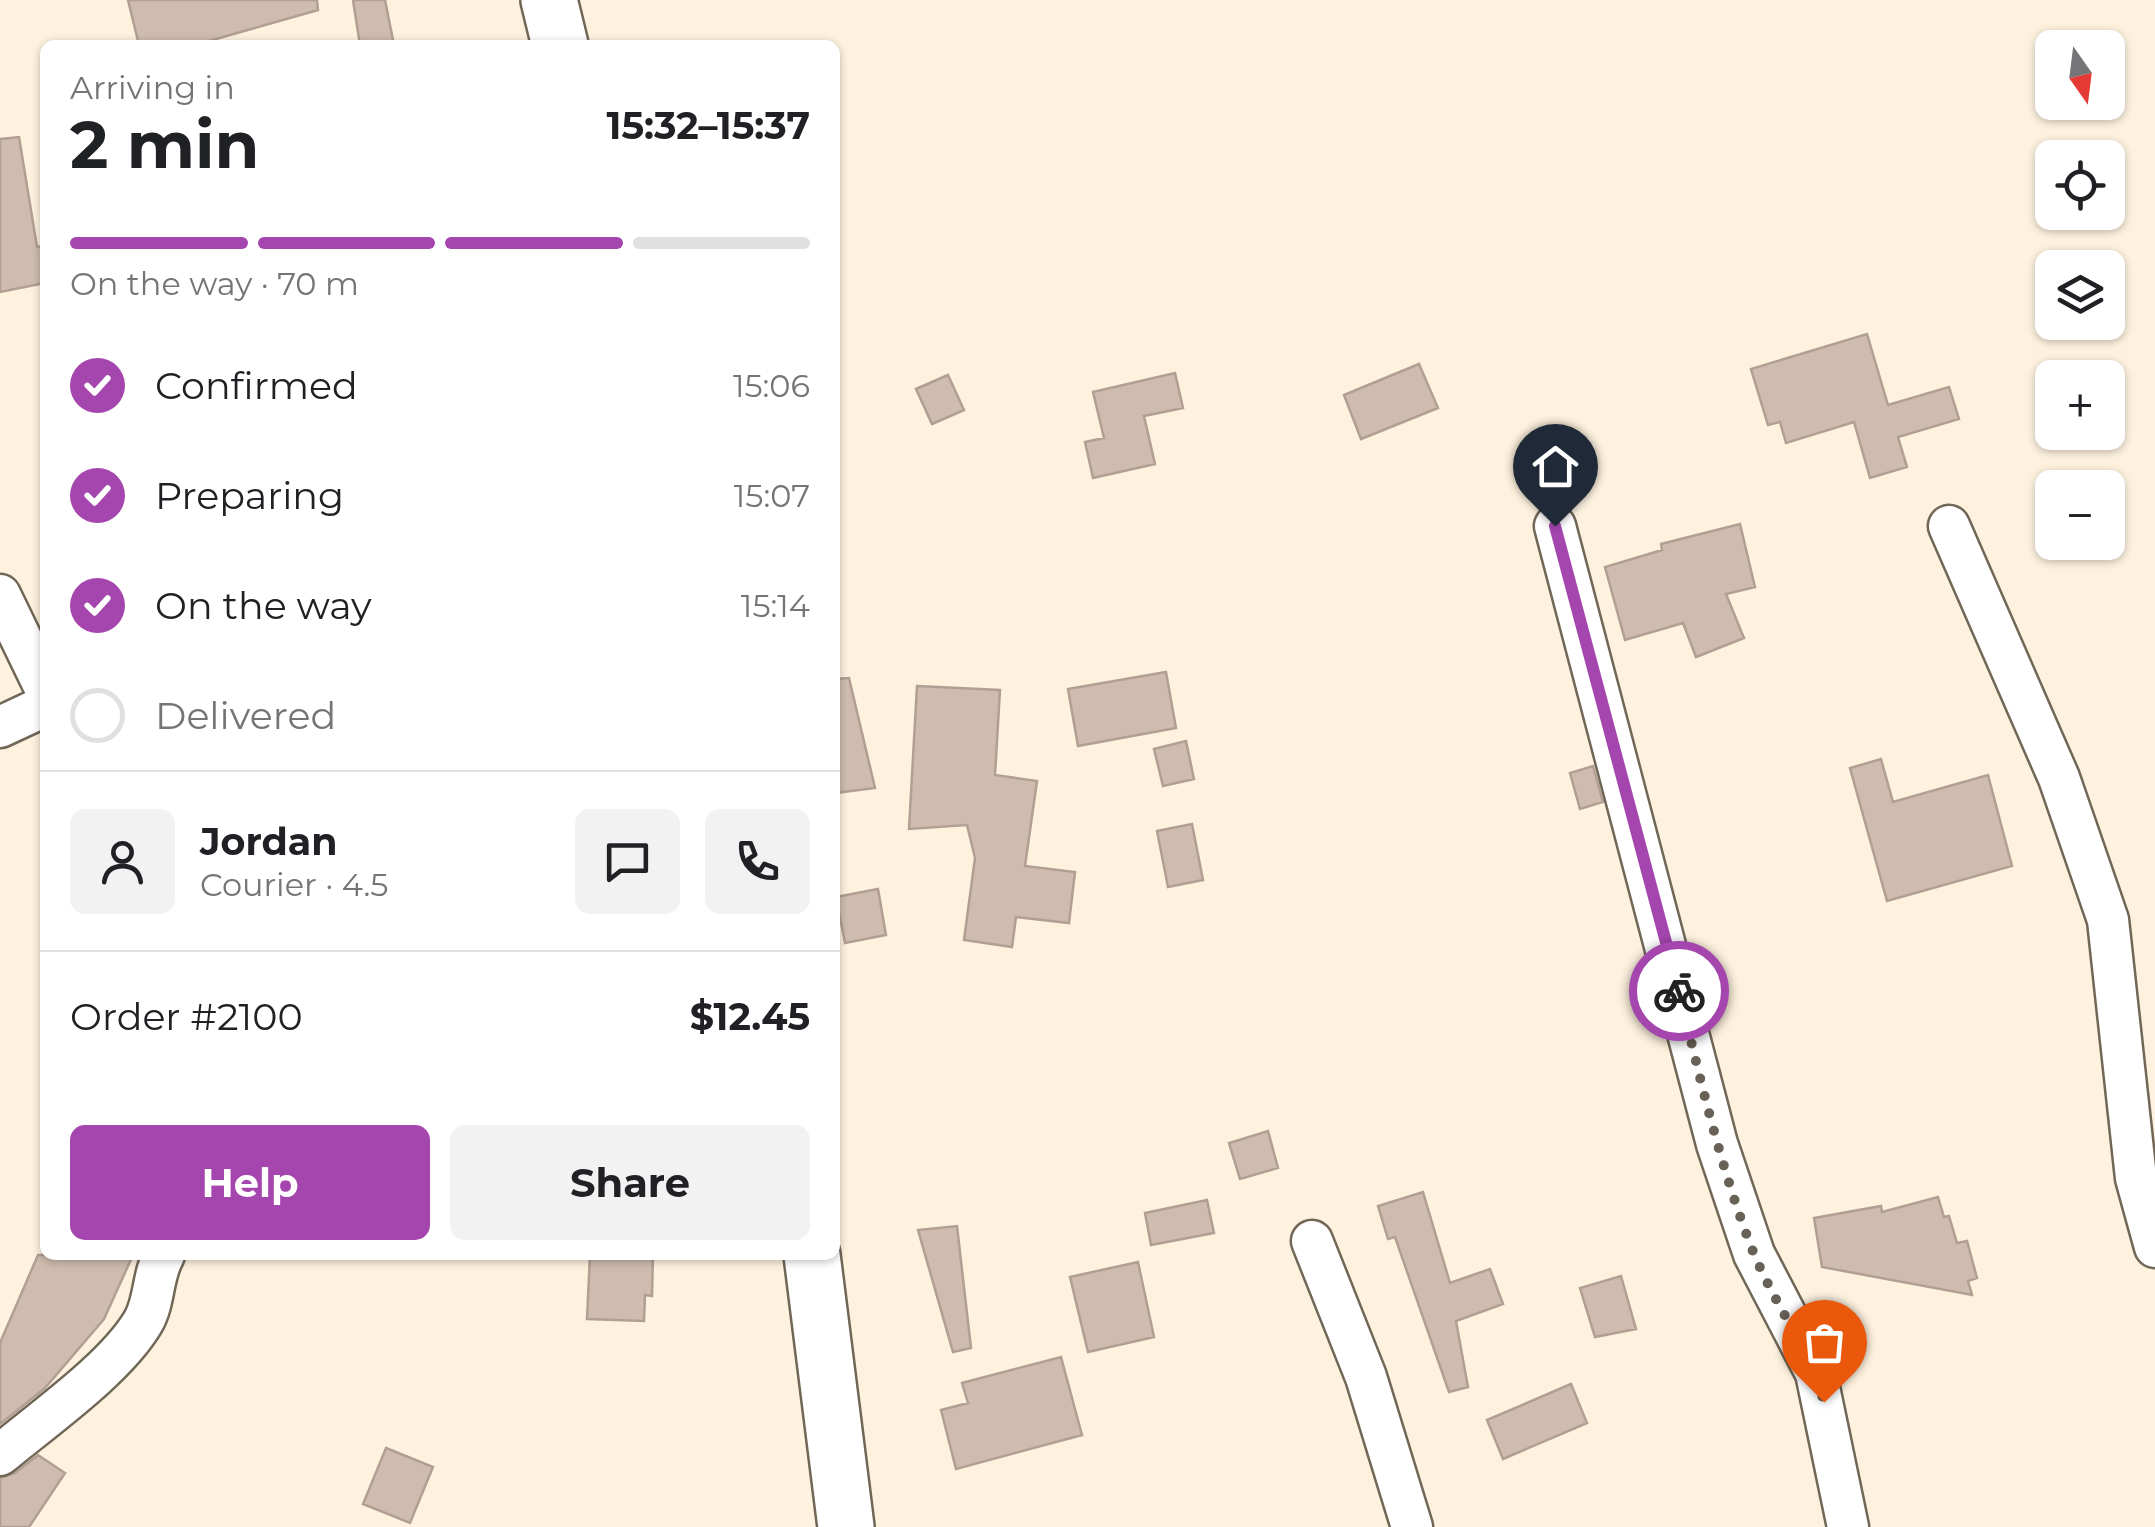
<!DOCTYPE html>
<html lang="en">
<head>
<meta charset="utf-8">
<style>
  :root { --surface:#fff; --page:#f2f2f2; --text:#202124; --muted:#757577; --line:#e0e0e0; --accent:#a546ae }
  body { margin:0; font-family:Montserrat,sans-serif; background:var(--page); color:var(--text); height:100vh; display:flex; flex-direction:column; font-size:38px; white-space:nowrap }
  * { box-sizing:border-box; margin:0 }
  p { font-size:32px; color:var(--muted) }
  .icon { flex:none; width:55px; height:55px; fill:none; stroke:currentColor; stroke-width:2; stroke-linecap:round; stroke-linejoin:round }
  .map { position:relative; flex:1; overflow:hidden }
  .details { position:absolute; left:40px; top:40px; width:800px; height:1220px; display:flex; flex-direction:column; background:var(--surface); border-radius:15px; box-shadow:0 2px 8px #0004 }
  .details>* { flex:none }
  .needle { width:65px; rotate:166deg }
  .controls { position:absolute; left:2035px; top:30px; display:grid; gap:20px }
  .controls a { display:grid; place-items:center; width:90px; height:90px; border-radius:15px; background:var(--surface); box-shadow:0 2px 8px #0004; font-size:50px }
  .pin { position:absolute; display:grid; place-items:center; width:85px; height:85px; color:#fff; margin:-102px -42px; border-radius:50% 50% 50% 0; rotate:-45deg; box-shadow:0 0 10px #0007 }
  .pin .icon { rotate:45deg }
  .courier { position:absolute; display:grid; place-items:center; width:100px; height:100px; margin:-50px; border:8px solid #a546ae; border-radius:50%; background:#fff; color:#222; box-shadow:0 2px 12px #0007 }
  .head em { font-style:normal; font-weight:700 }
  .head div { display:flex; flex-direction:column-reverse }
  .head { display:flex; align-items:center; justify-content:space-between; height:170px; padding:0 30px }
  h1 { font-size:65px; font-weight:700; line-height:75px }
  .bar { display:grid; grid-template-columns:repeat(4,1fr); gap:15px 10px; align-content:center; height:120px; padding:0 30px }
  .bar i { height:12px; border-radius:8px; background:var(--line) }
  .bar .selected { background:var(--accent) }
  .bar p { grid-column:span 4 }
  .line { display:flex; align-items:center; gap:25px; padding:0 30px; border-top:2px solid var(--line) }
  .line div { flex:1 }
  .round { display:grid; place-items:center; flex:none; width:105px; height:105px; border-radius:15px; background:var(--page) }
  ol { padding:0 30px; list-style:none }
  li { display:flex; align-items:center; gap:30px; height:110px }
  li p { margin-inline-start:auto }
  li .icon { padding:10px; border-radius:50%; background:var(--accent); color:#fff; stroke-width:4 }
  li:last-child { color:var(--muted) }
  li i { width:55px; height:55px; border:5px solid var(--line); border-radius:50% }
  .button { display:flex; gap:20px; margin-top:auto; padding:20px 30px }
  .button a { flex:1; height:115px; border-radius:15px; background:var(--accent); color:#fff; font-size:40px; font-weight:700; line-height:115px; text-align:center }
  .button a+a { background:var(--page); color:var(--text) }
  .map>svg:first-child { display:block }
</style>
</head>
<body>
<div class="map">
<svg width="2155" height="1527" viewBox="0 0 2155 1527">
  <rect width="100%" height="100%" fill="#fef2df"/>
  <path fill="#cfbcaf" stroke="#b29f93" stroke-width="2.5" d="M128 0H317L318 10 195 45H139Z
    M353 0H385L394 45H360Z
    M19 137 37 247 45 245V283L0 292V139Z
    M1867 334 1888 405 1949 387 1959 419 1898 437 1907 467 1870 478 1854 422 1786 443 1780 422 1768 425 1751 369Z
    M1419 364 1438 408 1361 439 1344 395Z
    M1175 373 1183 408 1144 416 1155 464 1093 478 1085 442 1104 438 1093 392Z
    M948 375 964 410 932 424 916 389Z
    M1740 524 1755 587 1726 594 1744 638 1696 657 1683 623 1625 640 1605 567 1662 550 1661 544Z
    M1166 672 1176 728 1078 746 1068 689Z
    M849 678 875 788 835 793V679Z
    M917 686 1000 690 995 775 1037 781 1025 866 1075 872 1069 923 1016 917 1012 947 964 940 975 858 967 825 909 829Z
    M1186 741 1194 779 1163 786 1154 749Z
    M1881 759 1893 802 1988 775 2012 866 1887 901 1850 768Z
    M1593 766 1603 802 1580 809 1570 773Z
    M1192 824 1203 880 1168 887 1157 831Z
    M878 889 886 935 845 943 836 897Z
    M1268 1131 1278 1168 1240 1179 1229 1143Z
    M1423 1192 1450 1283 1490 1269 1503 1304 1456 1321 1468 1387 1449 1392 1395 1237 1388 1239 1378 1206Z
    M1938 1197 1944 1217 1949 1216 1957 1243 1967 1241 1977 1278 1968 1281 1972 1295 1822 1267 1814 1218 1881 1206 1882 1212Z
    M1207 1200 1214 1233 1151 1245 1145 1213Z
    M957 1226 971 1348 953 1352 918 1230Z
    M38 1255H133L104 1319 45 1388 0 1424V1343Z
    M590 1255H653L652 1296 645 1295 644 1321 587 1319Z
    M1138 1262 1154 1337 1088 1352 1070 1277Z
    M1621 1276 1636 1329 1595 1337 1580 1288Z
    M1061 1357 1082 1435 956 1469 941 1410 968 1403 962 1383Z
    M1571 1384 1587 1423 1503 1459 1487 1420Z
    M386 1448 433 1467 410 1523 363 1504Z
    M38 1455 65 1473 29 1527H0V1478L15 1473Z"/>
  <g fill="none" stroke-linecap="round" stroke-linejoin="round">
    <g stroke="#716757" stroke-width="45">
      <path id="street" d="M1555 526 1717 1144 1754 1254 1816 1373 1848 1527
        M1949 526 2059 778 2108 920 2136 1178 2155 1247
        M0 595 45 688
        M0 727 45 706
        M1312 1241 1366 1377 1412 1527
        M0 1455C43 1419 115 1369 143 1322 155 1302 152 1276 164 1255"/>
    </g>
    <g stroke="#716757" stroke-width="60">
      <path id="secondary" d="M549 0 560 45
        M812 1255 846 1527"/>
    </g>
    <use href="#street" stroke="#fff" stroke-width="40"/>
    <use href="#secondary" stroke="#fff" stroke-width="55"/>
  </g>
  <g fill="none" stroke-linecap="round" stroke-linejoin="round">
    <path stroke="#686156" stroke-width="10" stroke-dasharray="0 18" d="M1679 991C1700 1078 1720 1166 1752 1249 1773 1302 1808 1347 1824 1402"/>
    <path stroke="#a546ae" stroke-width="12" d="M1555 526 1679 991"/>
  </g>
</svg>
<div class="controls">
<a><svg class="needle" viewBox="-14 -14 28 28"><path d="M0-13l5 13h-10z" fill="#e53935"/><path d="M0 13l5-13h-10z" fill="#757577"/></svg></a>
<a><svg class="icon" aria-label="locate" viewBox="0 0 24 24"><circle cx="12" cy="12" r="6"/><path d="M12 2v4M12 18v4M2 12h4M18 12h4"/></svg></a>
<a><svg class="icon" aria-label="layers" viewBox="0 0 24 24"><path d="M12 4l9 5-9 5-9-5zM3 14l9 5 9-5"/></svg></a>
<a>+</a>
<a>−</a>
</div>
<div class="pin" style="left:1824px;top:1402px;background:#ea580c"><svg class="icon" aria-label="bag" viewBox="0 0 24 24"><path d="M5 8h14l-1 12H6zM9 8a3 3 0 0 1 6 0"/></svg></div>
<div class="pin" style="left:1555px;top:526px;background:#1f2937"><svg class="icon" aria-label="home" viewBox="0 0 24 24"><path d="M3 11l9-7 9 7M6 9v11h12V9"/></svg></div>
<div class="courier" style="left:1679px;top:991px"><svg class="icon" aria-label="bike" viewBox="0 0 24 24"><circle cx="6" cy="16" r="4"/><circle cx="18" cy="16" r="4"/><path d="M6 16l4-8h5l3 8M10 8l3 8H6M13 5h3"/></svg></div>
<section class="details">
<div class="head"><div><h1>2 min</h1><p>Arriving in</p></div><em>15:32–15:37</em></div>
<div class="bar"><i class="selected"></i><i class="selected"></i><i class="selected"></i><i></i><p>On the way · 70 m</p></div>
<ol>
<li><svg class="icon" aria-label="check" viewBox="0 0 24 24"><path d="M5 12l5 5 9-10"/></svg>Confirmed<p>15:06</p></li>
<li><svg class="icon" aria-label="check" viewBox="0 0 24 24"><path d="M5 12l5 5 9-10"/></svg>Preparing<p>15:07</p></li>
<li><svg class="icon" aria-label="check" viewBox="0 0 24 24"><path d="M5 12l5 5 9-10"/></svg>On the way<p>15:14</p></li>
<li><i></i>Delivered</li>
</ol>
<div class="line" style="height:180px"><a class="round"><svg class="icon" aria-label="person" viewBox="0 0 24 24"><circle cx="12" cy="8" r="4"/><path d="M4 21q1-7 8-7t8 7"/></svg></a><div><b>Jordan</b><p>Courier · 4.5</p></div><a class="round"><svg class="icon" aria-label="chat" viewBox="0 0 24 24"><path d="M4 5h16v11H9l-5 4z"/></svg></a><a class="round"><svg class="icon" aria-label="phone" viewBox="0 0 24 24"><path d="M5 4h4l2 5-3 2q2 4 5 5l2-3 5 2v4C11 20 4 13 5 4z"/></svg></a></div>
<div class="line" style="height:130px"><div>Order #2100</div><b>$12.45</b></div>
<div class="button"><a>Help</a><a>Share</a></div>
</section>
</div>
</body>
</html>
